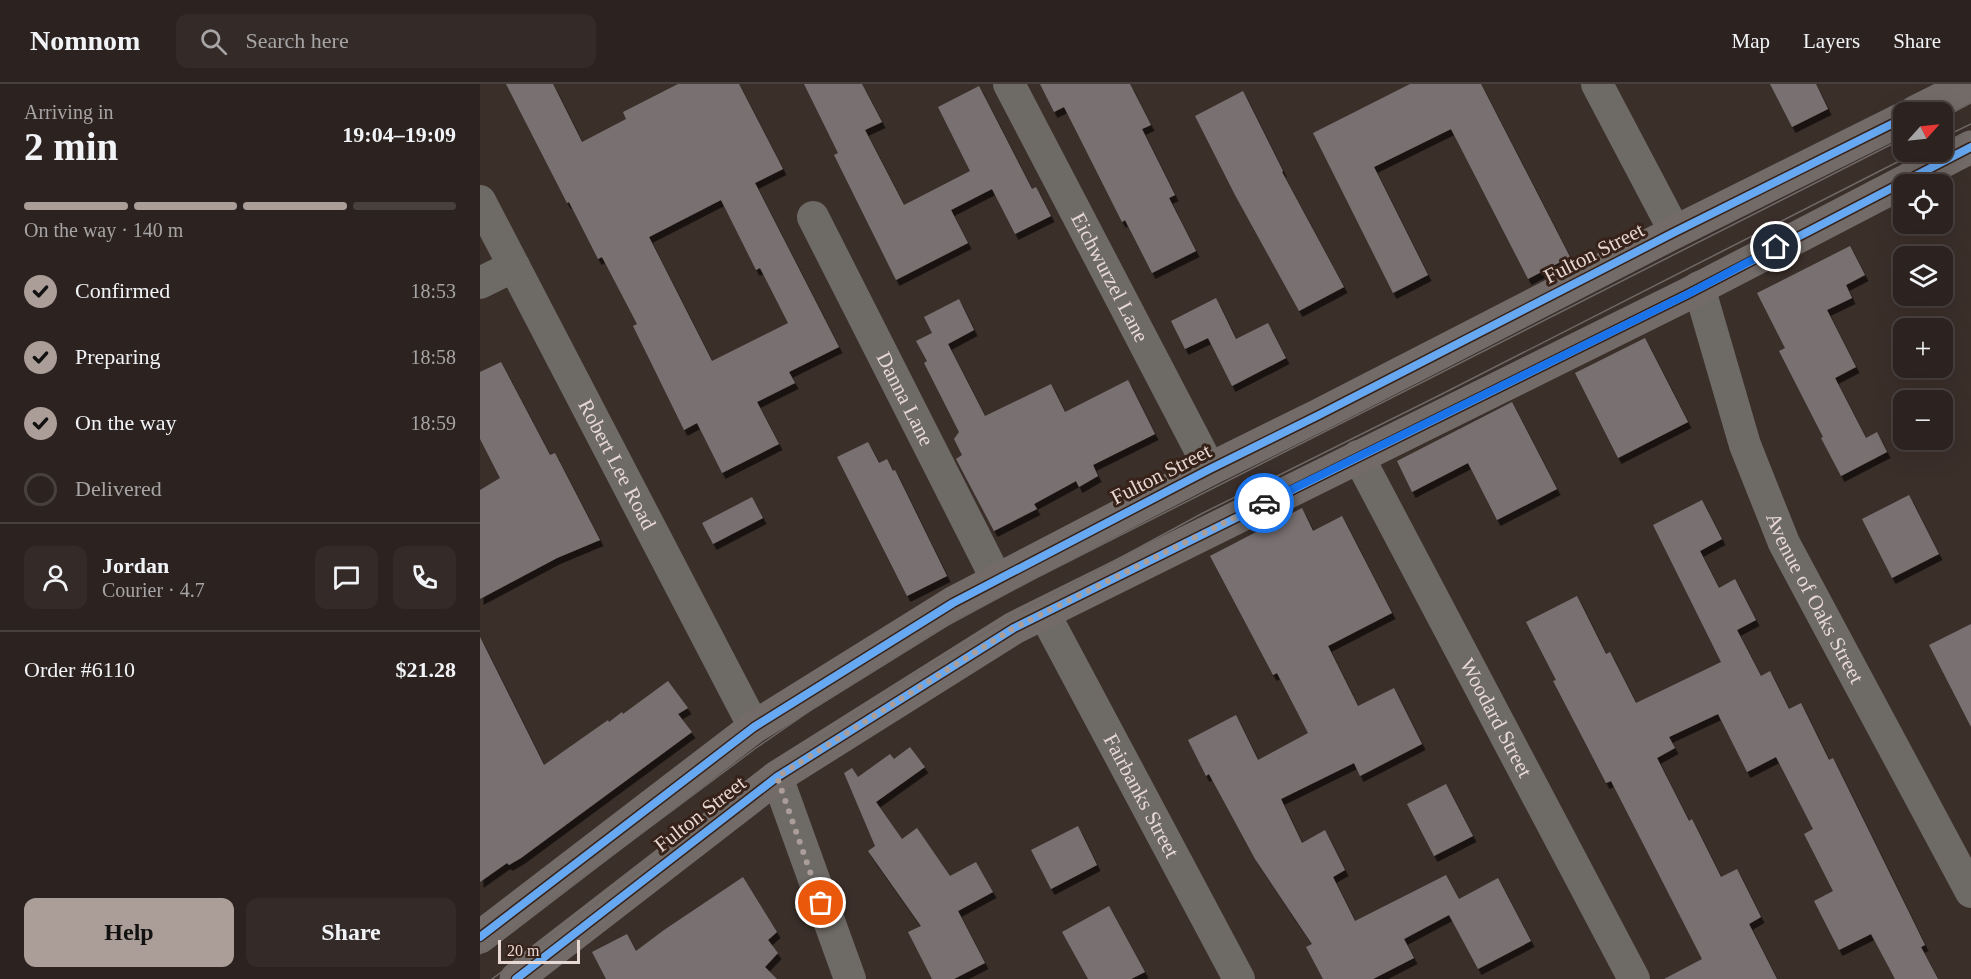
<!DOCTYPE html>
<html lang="en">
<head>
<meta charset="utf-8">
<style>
  :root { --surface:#2c2320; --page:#342b29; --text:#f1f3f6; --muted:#a6a4a5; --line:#48403e; --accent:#ab9d98 }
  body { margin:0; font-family:"Times New Roman",serif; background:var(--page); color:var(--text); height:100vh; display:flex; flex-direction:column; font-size:22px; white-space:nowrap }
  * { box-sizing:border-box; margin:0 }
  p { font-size:20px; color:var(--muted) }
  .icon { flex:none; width:33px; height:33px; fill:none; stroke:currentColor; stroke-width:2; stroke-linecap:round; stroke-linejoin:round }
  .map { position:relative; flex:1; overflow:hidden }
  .details { display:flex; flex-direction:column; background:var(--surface); width:480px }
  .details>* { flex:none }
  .needle { width:39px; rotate:63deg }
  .tools { position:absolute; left:1413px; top:18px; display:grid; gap:12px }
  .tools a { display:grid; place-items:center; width:60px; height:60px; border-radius:12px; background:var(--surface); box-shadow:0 6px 24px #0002,0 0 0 2px var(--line); font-size:30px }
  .scale { position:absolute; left:18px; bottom:15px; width:82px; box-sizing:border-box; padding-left:6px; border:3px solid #e7d8d3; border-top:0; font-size:16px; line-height:21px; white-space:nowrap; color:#e7d8d3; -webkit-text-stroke:4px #37221a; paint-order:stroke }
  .pin { position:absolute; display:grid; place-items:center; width:51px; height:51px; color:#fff; margin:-26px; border:3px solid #fff; border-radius:50%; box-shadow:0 2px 6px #0007 }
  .courier { position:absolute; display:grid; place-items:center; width:60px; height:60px; margin:-30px; border:4px solid #1a73e8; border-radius:50%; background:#fff; color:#222; box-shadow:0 2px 8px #0007 }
  .headline em { font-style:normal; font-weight:700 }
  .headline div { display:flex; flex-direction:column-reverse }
  .headline { display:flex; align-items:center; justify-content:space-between; height:102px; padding:0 24px }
  h1 { font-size:39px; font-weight:700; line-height:45px }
  .bar { display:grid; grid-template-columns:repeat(4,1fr); gap:9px 6px; align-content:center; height:72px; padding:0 24px }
  .bar i { height:8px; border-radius:4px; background:var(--line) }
  .bar .current { background:var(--accent) }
  .bar p { grid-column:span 4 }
  .line { display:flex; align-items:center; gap:15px; padding:0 24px; border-top:2px solid var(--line) }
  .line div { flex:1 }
  .round { display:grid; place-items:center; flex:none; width:63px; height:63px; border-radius:12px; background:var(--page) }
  ol { padding:0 24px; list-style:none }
  li { display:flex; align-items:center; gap:18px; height:66px }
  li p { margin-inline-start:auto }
  li .icon { padding:6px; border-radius:50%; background:var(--accent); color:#111; stroke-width:4 }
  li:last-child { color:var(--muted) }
  li i { width:33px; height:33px; border:3px solid var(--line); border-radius:50% }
  .cta { display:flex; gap:12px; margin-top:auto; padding:12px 24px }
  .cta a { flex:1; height:69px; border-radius:12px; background:var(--accent); color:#111; font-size:24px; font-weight:700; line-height:69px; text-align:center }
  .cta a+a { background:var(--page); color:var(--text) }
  header { display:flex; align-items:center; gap:36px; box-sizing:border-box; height:84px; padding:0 30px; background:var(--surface); border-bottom:2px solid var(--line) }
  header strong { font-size:28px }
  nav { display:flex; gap:33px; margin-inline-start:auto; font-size:21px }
  .search { width:420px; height:54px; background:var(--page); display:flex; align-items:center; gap:15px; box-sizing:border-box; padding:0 21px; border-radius:12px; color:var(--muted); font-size:22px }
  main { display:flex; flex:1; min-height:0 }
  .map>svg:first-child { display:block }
</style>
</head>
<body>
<header>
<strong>Nomnom</strong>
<div class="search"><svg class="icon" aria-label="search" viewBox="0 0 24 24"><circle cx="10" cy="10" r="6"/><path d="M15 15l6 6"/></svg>Search here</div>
<nav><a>Map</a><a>Layers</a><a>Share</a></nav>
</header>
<main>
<section class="details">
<div class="headline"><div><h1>2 min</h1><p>Arriving in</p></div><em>19:04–19:09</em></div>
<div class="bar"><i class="current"></i><i class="current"></i><i class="current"></i><i></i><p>On the way · 140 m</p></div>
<ol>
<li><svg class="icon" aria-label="check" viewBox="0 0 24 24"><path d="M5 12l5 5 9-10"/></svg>Confirmed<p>18:53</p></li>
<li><svg class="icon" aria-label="check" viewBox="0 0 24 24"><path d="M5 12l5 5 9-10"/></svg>Preparing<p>18:58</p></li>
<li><svg class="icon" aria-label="check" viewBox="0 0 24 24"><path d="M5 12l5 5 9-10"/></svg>On the way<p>18:59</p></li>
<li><i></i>Delivered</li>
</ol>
<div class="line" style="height:108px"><a class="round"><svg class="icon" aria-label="person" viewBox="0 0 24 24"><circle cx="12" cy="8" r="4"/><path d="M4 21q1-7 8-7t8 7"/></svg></a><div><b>Jordan</b><p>Courier · 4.7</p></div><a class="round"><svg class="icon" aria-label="chat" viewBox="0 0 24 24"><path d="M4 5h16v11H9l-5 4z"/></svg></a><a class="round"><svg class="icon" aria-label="phone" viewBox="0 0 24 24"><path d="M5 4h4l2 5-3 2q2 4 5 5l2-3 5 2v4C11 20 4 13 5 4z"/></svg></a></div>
<div class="line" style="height:78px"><div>Order #6110</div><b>$21.28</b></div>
<div class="cta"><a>Help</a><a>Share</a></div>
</section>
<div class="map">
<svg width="1491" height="895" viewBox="0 0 1491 895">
  <defs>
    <filter id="shadow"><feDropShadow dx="3.5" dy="6" stdDeviation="0" flood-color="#0009"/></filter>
  </defs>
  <rect width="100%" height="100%" fill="#3b2f2a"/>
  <path fill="#797071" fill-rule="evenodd" filter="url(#shadow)" d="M26 0H73L102 58 146 35 143 28 198 0H259L303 85 275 99 359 263 309 288 315 299 277 318 299 360 242 389 217 339 204 346 153 242 157 240 122 173 118 175 89 118 87 119ZM241 116 276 186 280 184 308 239 232 277 169 153Z
    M324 0H382L402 38 385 46 424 121 490 87 458 23 499 2 552 105 556 103 571 132 535 150 512 105 471 126 488 159 416 196 354 71 358 69Z
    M560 0H650L671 41 662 45 695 111 689 114 716 167 672 189 645 136 642 138 584 23 574 28Z
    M930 0H1001L1090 173 1048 195 971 45 894 83 948 191 913 209 833 49Z
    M1290 0H1336L1348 25 1312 43Z
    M763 7 803 87 802 88 864 203 819 227 755 111 715 32Z
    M1370 162 1385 191 1366 201 1372 214 1347 226 1376 283 1355 294 1386 354 1397 348 1407 368 1361 392 1341 354 1343 353 1299 267 1305 264 1277 209Z
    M736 214 756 255 788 239 806 274 752 302 728 254 705 265 691 237Z
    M479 215 494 246 468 260 505 332 571 300 585 328 648 296 675 350 613 381 618 392 599 403 596 397 554 420 557 425 514 447 476 375 482 371 474 355 479 348 444 279 447 277 436 257 452 249 444 233Z
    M1165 254 1208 338 1138 374 1095 289Z
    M21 278 70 371 75 369 120 456 77 474 0 515V406L20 394 0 355V288Z
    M1032 318 1077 405 1017 436 988 379 932 408 917 377Z
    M388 358 399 379 407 375 413 387 415 386 467 492 427 512 357 373Z
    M1429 411 1459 470 1412 494 1382 435Z
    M272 413 283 434 233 460 222 439Z
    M1222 416 1242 455 1220 467 1239 504 1255 495 1276 536 1257 546 1281 592 1290 587 1309 625 1321 619 1349 676 1353 674 1445 861 1441 863 1458 895H1415L1391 850 1359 866 1334 817 1353 807 1324 750 1333 745 1296 673 1267 688 1238 630 1189 653 1195 664 1177 674 1209 737 1212 735 1241 793 1257 785 1281 833 1269 840 1297 895H1184L1222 875 1131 697 1126 699 1097 643 1073 597 1076 596 1046 538 1097 512 1126 570 1130 568 1156 619 1241 578 1173 441Z
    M822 424 833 447 862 432 912 529 848 562 878 622 914 604 942 660 880 692 874 679 801 715 822 759 845 746 865 786 853 793 875 837 966 791 979 815 1018 794 1051 857 998 885 969 831 924 855 934 874 893 895H843L826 863 832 860 775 775 729 690 726 692 708 656 756 631 778 676 828 649 797 589 793 591 730 472Z
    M1491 540V643L1449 561Z
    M0 553 64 681 128 636 129 638 142 628 143 630 188 597 208 624 198 630 212 648 41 774 29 781 27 779 0 798Z
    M430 663 445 683 396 718 422 755 437 744 470 792 496 778 513 808 478 827 505 879 474 895H452L428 848 441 842 388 767 395 762 364 689 372 684 378 693 410 670 414 675Z
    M966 700 993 752 954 772 927 720Z
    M598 742 617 781 571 805 551 766Z
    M263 793 297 848 288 856 298 869 285 883 297 895H126L112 868 147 850 156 867 184 846Z
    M629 822 665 888 651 895H608L582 848Z"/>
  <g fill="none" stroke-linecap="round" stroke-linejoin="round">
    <g stroke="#6e6a66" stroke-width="32">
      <path id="s1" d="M529 0 730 385"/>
      <path d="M1117 0 1195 148"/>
      <path id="s2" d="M0 117 274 643"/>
      <path id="s3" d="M333 133 517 496"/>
      <path d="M0 199 34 182"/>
      <path id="s4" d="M1219 203 1265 361 1304 459 1491 808"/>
      <path id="s5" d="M878 372 1154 895"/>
      <path id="s6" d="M564 529 759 895"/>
      <path d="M297 693 370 895"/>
    </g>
    <path stroke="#726b67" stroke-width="33" d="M1435 28 1491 0
      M0 853 274 643 473 519 730 385 839 331 1195 148 1424 34
      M36 895 297 693 534 544 1208 210 1491 63"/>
    <path stroke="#6f6966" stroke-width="1.5" d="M1462 34 1491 19
      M1462 54 1491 40
      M0 870 276 664 334 624 468 541 552 496 1424 54
      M12 895 315 672 424 597 536 530 723 429 962 310 1437 68"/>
    <g stroke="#37221a" stroke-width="11">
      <path id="cycleway" d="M0 853 274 643 473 519 730 385 839 331 1195 148 1424 34
        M36 895 297 693 534 544 1208 210 1491 63"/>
    </g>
    <use href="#cycleway" stroke="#66a8f1" stroke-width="8"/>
  </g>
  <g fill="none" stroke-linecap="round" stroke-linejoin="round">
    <path stroke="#ab9d98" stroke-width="6" stroke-dasharray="0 10.8" d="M341 819 297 693 534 544 784 419"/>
    <path stroke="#1a73e8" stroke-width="8" d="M784 419 1208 210 1296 163"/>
  </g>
  <g text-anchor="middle" stroke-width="6" stroke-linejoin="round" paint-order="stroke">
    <g font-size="21" fill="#e7d8d3" stroke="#37221a">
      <text transform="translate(1114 169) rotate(-27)" y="7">Fulton Street</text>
      <text dy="7" stroke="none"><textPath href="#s1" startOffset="218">Eichwurzel Lane</textPath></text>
      <text dy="7" stroke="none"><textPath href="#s3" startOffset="204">Danna Lane</textPath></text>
      <text dy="7" stroke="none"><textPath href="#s2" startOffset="297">Robert Lee Road</textPath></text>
      <text transform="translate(681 390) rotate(-27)" y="7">Fulton Street</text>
      <text dy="7" stroke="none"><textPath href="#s4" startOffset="333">Avenue of Oaks Street</textPath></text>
      <text dy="7" stroke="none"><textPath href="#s5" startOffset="296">Woodard Street</textPath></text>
      <text dy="7" stroke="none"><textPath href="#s6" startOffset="207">Fairbanks Street</textPath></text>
      <text transform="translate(220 730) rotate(-38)" y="7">Fulton Street</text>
    </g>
  </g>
</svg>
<div class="tools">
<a><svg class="needle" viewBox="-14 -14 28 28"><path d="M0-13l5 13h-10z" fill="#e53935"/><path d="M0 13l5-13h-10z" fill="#a6a4a5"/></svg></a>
<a><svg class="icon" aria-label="locate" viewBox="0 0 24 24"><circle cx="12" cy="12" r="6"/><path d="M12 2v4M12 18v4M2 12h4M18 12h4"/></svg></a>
<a><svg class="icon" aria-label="layers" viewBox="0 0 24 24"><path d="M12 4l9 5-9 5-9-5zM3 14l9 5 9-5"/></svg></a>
<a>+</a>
<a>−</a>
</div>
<div class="scale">20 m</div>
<div class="pin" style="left:341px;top:819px;background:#ea580c"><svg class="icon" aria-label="bag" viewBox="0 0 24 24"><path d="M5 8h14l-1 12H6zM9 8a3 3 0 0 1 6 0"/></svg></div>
<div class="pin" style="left:1296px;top:163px;background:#1f2937"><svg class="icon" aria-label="home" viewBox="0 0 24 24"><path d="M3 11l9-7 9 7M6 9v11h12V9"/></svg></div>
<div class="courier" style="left:784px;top:419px"><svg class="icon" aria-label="car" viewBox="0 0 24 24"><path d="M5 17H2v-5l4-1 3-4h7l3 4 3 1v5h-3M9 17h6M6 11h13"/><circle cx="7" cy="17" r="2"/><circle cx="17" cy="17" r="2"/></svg></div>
</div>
</main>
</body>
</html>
